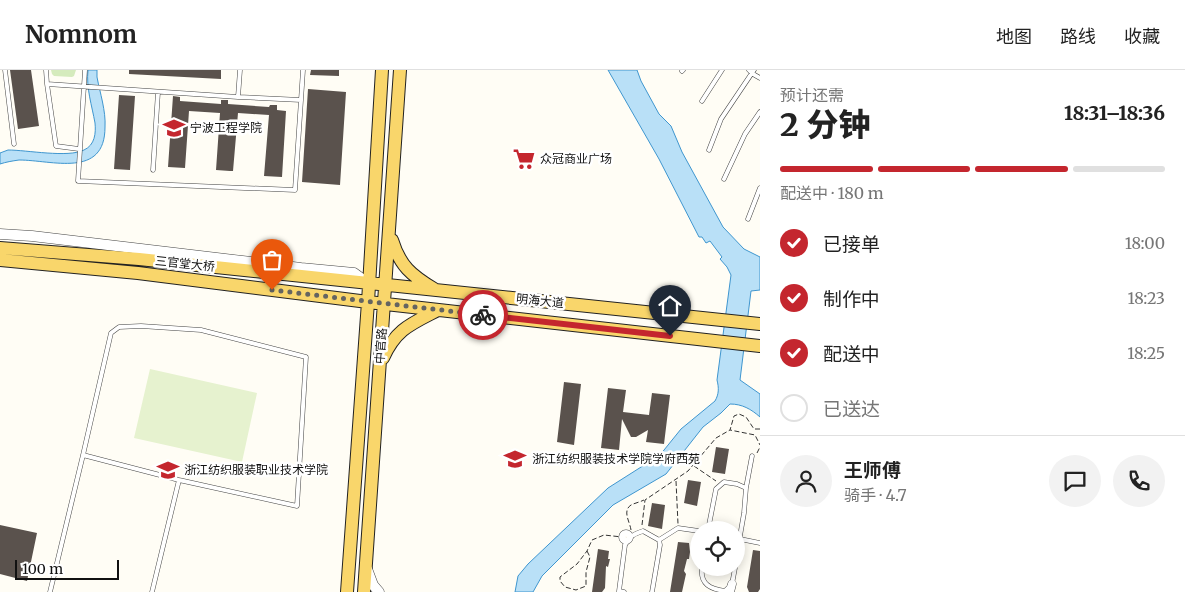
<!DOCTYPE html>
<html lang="zh">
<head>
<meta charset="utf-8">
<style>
  :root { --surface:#fff; --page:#f2f2f2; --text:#222; --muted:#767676; --line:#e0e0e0; --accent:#c4262e }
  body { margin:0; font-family:Merriweather,"Noto Sans SC",serif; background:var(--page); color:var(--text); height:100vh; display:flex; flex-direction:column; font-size:19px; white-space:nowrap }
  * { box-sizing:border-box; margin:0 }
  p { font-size:16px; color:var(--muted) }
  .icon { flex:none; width:28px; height:28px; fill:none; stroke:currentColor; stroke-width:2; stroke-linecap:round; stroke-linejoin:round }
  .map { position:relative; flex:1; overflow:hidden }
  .sheet { display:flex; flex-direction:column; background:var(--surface); width:425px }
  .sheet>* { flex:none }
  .buttons { position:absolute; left:690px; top:451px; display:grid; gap:10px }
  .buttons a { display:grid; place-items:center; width:55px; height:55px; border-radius:50%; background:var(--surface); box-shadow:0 2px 12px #0003; font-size:25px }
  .scale { position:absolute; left:15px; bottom:12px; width:104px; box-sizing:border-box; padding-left:5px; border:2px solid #111; border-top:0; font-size:14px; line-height:18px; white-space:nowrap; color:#111; -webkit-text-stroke:4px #fff; paint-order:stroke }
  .pin { position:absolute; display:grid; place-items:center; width:42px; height:42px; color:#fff; margin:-51px -21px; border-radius:50% 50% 50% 0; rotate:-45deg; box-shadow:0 0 5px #0007 }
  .pin .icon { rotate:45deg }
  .courier { position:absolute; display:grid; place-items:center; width:50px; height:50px; margin:-25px; border:4px solid #c4262e; border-radius:50%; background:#fff; color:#222; box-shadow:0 1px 6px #0007 }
  .head em { font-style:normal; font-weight:800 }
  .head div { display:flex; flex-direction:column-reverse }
  .head { display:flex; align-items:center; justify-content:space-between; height:85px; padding:0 20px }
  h1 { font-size:32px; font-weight:800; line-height:38px }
  .bar { display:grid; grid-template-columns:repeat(4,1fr); gap:8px 5px; align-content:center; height:60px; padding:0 20px }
  .bar i { height:6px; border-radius:4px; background:var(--line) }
  .bar .on { background:var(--accent) }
  .bar p { grid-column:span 4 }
  .line { display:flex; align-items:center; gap:12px; padding:0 20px; border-top:1px solid var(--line) }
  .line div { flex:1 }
  .round { display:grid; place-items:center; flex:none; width:52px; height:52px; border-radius:26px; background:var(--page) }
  ol { padding:0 20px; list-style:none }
  li { display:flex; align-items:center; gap:15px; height:55px }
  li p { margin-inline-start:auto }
  li .icon { padding:5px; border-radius:50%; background:var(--accent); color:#fff; stroke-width:4 }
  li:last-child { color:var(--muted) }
  li i { width:28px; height:28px; border:2px solid var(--line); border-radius:50% }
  header { display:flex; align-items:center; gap:30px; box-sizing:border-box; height:70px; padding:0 25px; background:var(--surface); border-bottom:1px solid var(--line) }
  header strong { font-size:24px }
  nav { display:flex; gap:28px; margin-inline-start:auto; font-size:18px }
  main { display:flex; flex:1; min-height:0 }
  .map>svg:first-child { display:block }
</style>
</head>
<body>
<header>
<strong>Nomnom</strong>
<nav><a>地图</a><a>路线</a><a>收藏</a></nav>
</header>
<main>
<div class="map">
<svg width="760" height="522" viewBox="0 0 760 522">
  <rect width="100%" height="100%" fill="#fffdf5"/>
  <path fill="#d5ebbd" d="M51 0H76L74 6 72 7 54 6 52 4Z"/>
  <path fill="#e6f2cf" d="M150 299 257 323 242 392 134 368Z"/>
  <path fill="#b9e0f7" stroke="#3f96cf" d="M88 0H97V7C100 23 106 41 105 57 105 109 52 90 19 90 12 91 6 92 0 94V83L8 80C27 80 68 88 84 80 95 75 96 63 95 53 92 36 86 18 88 0Z
    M608 0H637L641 11 659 44 671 56 682 82 723 157 744 179 760 187V220L751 221 740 310 760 324V347C751 339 742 334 730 334L721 343 703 357 666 404 613 435 542 506 533 522H515L518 506 528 494 608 418 660 385 681 359 715 331C719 324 719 318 717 310L731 205 727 197 720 189 722 187 710 171 706 173 702 167H699L659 89Z"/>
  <path fill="#5a524d" d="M10 0H31L39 56 18 59Z
    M129 0H221V9L129 4Z
    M311 0H339V6L310 5Z
    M308 19 346 22 340 115 302 112Z
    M119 25 135 26 130 100 114 99Z
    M173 26 180 27V31L221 34V30H228V34L269 37 270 35H277V40L286 41 282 107 264 106 269 45 238 43 233 101H230L216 100 220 43 189 41 185 98 168 97Z
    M564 312 581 314 574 375 557 372Z
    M608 318 626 320 623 342 649 345 652 323 670 325 664 374 646 372 648 360 636 367H631L622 349 619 380 601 378Z
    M716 377 729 379 725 404 712 402Z
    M688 410 701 412 697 436 684 433Z
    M652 433 665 435 662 459 648 456Z
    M0 455 37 463 27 511 0 504Z
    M678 472 689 473 690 482 689 489H687L684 501 686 504 682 522H670Z
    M598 479 609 481 608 489H610L608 497 606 496 605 518 602 522H592Z
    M753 480 760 481V519L758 522H749L747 517Z"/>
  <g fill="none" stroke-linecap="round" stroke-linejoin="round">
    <g stroke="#444" stroke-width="5">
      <path id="service" d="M5 0 14 74
        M46 0 47 14 238 27 301 30
        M85 0 78 111 295 120 303 0
        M749 0 753 4 760 8
        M682 1 683 0
        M47 14 56 76 79 79
        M238 27 240 0
        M702 31 722 0
        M709 80 721 49 754 0
        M153 100 158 22
        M724 109 745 64 760 42
        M748 149 760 118
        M746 418 752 386
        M708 460 716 419 724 412 737 414 746 418 744 443 736 489
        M740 469 760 473
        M659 470 678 458 699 461
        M702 498C700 514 710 519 725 521L732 514 735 498
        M50 522 83 385 111 263 119 257 141 256 201 260 306 287 297 436 179 410 83 385
        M152 522 179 410
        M624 522 619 521 625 475C630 466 634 464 643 461L659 470
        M652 522 660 475 659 470"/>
    </g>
    <g stroke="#444" stroke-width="9">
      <path id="minor" d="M623 467a3 3 0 1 1 6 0a3 3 0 1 1-6 0Z
        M730 522 732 514"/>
    </g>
    <g stroke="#444" stroke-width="11">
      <path id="tertiary" d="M0 164 32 166 301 198 354 203 369 214
        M367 499 373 515 379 522"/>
    </g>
    <g stroke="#222" stroke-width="14">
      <path id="primary" d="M392 170C400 196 411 205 434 219
        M0 178 139 189 760 254
        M0 190 138 203 368 232 760 276
        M383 288C396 259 411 254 438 240
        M347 522 368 232 382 0
        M364 522 400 0"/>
    </g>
    <path stroke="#333" stroke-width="1" stroke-dasharray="5 2.5" stroke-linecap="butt" d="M760 359H754L746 347 739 344 734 346 730 360 755 365 760 375
      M757 383 760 377
      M694 396 716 411
      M676 411 678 454
      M642 455 645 430 688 401 716 368 730 360
      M631 460C630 452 622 441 631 435 635 433 640 432 644 430
      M587 481 590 487 586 502V516L576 520 565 517 560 511V507L577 494 587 481 592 470 604 465 622 467"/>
    <use href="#service" stroke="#fff" stroke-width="4"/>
    <use href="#minor" stroke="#fff" stroke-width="8"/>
    <use href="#tertiary" stroke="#fff" stroke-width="10"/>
    <use href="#primary" stroke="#f9d66b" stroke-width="12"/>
  </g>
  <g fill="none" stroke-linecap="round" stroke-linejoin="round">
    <path stroke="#646461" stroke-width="5" stroke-dasharray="0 9" d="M272 220 483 245"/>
    <path stroke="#c4262e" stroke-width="6" d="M483 245 670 266"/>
  </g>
  <defs>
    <g id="university-bare" transform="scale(1.725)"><path d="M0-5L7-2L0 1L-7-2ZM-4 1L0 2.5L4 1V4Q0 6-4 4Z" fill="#c4262e" stroke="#fff" stroke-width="2.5" paint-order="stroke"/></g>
    <g id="supermarket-bare" transform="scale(1.725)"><path d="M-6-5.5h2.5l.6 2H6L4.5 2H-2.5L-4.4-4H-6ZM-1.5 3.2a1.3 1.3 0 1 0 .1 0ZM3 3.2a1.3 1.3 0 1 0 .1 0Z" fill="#c4262e" stroke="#fff" stroke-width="2.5" paint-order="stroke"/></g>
  </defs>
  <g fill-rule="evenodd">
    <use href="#university-bare" x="174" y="58"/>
    <use href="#supermarket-bare" x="524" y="89"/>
    <use href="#university-bare" x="515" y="389"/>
    <use href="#university-bare" x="168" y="400"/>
  </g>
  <g text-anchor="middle" stroke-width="5" stroke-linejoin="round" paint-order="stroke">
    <g font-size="12" fill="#111" stroke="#fff" text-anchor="start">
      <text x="190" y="62">宁波工程学院</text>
      <text x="540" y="93">众冠商业广场</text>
      <text x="532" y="393">浙江纺织服装技术学院学府西苑</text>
      <text x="184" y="404">浙江纺织服装职业技术学院</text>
    </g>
    <g font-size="12" fill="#111" stroke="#fff">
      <text transform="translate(185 194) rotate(6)" y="4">三官堂大桥</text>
      <text transform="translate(540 231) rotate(6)" y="4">明海大道</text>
      <text transform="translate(381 276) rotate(-86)" y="4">中官路</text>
    </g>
  </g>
</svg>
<div class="buttons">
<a><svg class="icon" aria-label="locate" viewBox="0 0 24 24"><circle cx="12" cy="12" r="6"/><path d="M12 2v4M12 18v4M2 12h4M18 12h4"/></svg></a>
</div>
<div class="scale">100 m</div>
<div class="pin" style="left:272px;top:220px;background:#ea580c"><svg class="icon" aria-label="bag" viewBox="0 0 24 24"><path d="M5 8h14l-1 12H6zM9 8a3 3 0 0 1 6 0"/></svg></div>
<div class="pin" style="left:670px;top:266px;background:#1f2937"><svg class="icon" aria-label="home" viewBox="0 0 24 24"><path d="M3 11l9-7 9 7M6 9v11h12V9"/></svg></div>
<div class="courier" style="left:483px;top:245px"><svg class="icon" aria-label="bike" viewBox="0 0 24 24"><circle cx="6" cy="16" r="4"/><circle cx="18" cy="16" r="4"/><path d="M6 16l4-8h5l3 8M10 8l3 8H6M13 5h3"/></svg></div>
</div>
<section class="sheet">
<div class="head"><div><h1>2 分钟</h1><p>预计还需</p></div><em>18:31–18:36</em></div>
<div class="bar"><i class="on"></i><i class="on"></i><i class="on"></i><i></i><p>配送中 · 180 m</p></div>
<ol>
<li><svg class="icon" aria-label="check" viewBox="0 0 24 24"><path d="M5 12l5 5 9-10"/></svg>已接单<p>18:00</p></li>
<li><svg class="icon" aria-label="check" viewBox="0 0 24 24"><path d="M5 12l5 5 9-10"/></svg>制作中<p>18:23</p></li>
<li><svg class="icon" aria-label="check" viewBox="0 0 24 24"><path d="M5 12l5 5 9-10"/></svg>配送中<p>18:25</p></li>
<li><i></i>已送达</li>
</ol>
<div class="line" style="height:90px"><a class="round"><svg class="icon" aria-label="person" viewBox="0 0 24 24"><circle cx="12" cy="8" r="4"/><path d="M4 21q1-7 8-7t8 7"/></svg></a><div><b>王师傅</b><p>骑手 · 4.7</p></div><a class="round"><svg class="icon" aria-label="chat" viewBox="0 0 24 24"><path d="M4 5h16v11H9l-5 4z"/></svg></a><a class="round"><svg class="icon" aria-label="phone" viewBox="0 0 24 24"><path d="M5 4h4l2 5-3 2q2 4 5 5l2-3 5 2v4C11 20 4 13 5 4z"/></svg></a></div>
</section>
</main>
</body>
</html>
